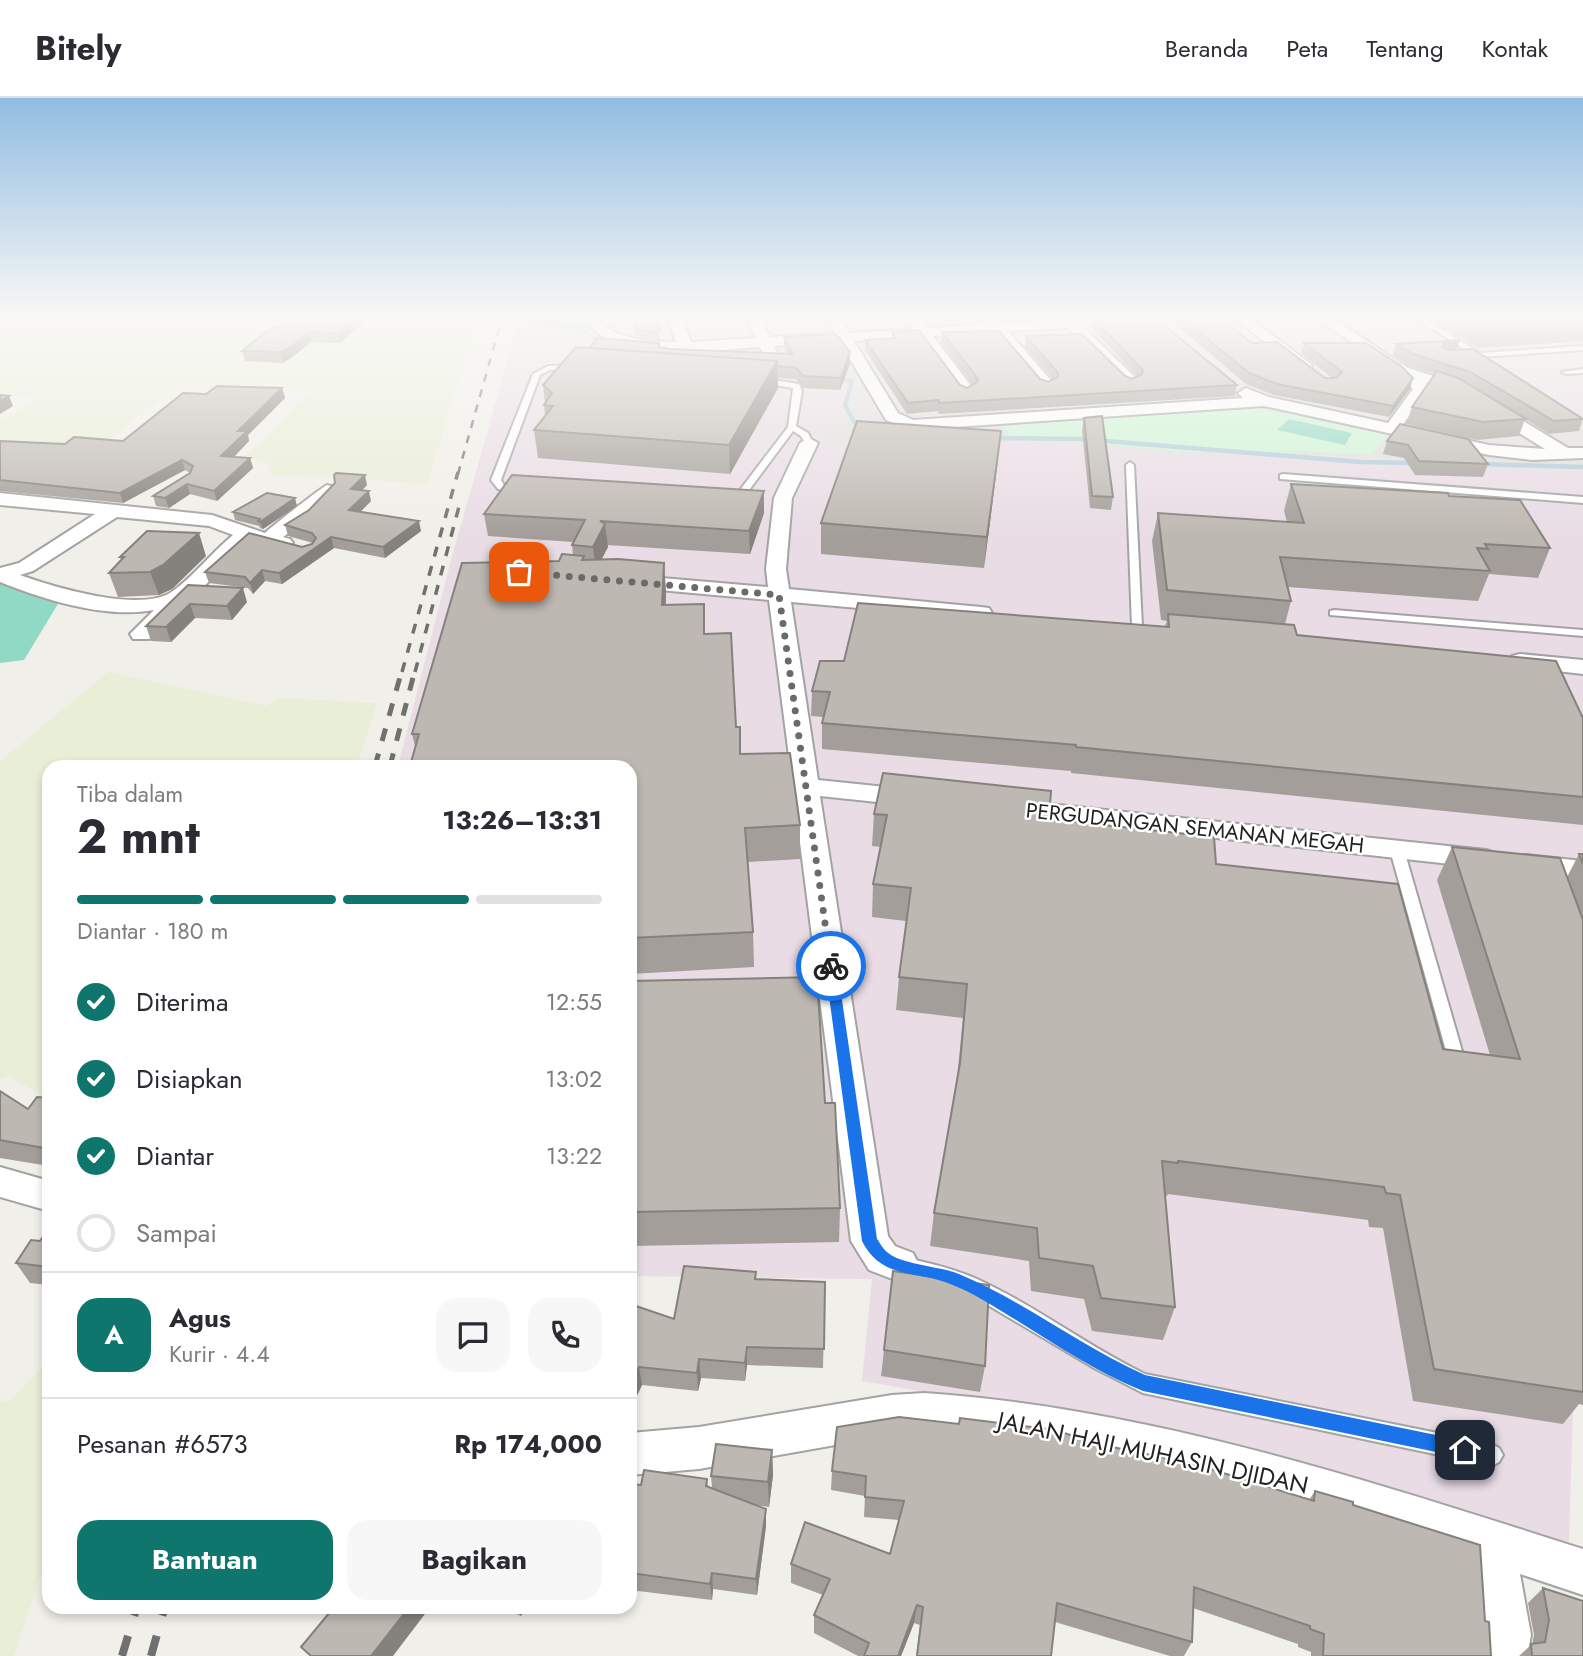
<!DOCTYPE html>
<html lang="id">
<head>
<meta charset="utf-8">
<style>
  :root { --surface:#fff; --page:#f7f7f7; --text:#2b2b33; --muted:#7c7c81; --line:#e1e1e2; --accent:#0f766e }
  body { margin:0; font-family:Jost,sans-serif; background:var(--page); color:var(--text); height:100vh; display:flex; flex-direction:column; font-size:26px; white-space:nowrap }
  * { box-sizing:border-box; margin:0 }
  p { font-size:23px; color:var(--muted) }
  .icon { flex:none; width:38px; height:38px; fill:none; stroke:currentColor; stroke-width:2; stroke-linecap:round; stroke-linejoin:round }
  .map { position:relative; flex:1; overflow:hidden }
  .panel { position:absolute; left:42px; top:662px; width:595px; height:854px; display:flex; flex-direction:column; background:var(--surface); border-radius:21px; box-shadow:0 4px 10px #0003 }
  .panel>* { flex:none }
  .pin { position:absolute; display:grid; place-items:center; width:60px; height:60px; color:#fff; margin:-30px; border-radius:14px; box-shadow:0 4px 10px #0006 }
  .courier { position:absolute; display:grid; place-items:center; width:70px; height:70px; margin:-35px; border:5px solid #1a73e8; border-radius:50%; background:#fff; color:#222; box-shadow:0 2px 9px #0007 }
  .headline em { font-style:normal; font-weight:700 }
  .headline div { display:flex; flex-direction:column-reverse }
  .headline { display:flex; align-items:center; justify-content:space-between; height:119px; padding:0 35px }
  h1 { font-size:46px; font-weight:700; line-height:52px }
  .bar { display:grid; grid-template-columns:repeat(4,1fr); gap:10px 7px; align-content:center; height:84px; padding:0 35px }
  .bar i { height:9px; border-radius:5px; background:var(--line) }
  .bar .active { background:var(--accent) }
  .bar p { grid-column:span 4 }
  .line { display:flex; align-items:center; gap:18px; padding:0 35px; border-top:2px solid var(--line) }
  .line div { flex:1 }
  .round { display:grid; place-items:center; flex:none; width:74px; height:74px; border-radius:21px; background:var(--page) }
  ol { padding:0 35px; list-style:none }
  li { display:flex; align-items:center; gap:21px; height:77px }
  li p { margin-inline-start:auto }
  li .icon { padding:7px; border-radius:50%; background:var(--accent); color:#fff; stroke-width:4 }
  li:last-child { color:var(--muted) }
  li i { width:38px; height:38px; border:4px solid var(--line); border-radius:50% }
  .primary-button { display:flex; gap:14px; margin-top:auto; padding:14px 35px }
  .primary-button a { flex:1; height:80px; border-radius:21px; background:var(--accent); color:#fff; font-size:28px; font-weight:700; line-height:80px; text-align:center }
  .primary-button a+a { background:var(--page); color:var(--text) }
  header { display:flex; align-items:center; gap:42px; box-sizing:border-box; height:98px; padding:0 35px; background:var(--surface); border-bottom:2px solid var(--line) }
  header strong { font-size:33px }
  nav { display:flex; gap:38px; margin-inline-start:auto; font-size:24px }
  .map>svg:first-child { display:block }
</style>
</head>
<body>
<header>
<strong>Bitely</strong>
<nav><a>Beranda</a><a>Peta</a><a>Tentang</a><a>Kontak</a></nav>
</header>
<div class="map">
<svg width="1583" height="1558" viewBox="0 0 1583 1558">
  <rect width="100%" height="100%" fill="#f1efe9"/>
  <path fill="#e0dfdf" d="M520 220H1370L1436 263 1469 259 1583 330V370L1303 357 1182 356 1012 341 822 350 825 337 853 285 627 249 572 237 517 228Z"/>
  <path fill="#e9dce5" d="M1370 220H1583V330L1469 259 1436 263Z
    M517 228 572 237 627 249 786 268 853 284 826 337 823 350 1012 341 1182 356 1303 357 1583 370V1210L1576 1209 1569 1444 1012 1309 862 1283 872 1181 630 1178V668H398L450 466Z"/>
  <path fill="#e9eed7" d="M0 220H478L427 386 330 379 271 378 267 365 246 358 309 294 173 291 103 347 0 345V325L38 299 0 297Z
    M108 574 267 608 278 600 377 605 357 668H49V1000L6 978 0 981V663Z
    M49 1262V1452L14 1558H0V1302L8 1304Z"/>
  <path fill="#cbf6d4" d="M1257 310 1387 337 1371 357 1305 353 1184 354 1012 338 1000 326Z"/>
  <path fill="#8fd9c5" d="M1289 321 1352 335 1345 347 1277 332Z
    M0 478 67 491 24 562 0 565Z"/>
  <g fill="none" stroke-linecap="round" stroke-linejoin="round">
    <path stroke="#aecbda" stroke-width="4.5" d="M529 220V226L533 227 583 231 604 248
      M834 281 852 283 845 307 856 327 864 330
      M991 340 1081 341 1361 364 1415 365
      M1477 366 1583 369"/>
    <g stroke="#a3a3a3" stroke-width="4">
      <path id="lane" d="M1415 220H1422L1481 255 1583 248V252L1466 260 1462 258 1463 256 1471 255Z
        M579 267V271L550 272 540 277 501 382 504 387 525 393 520 396 498 391 491 382 533 276 548 268Z
        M1583 271V275L1566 276 1562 274Z
        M760 280 799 286 802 293 796 328 808 335 813 345 806 347 801 338 793 333 738 407 735 408 730 405 788 329 793 290 757 284V280Z
        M1130 364 1134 367 1142 528 1137 531 1132 528 1126 367Z
        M1283 376 1583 399V405L1280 381V377Z
        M1334 512 1583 532V538L1330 517V513Z
        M1397 748 1404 752 1466 967 1464 971 1458 973 1452 971 1450 967 1390 752Z
        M900 1159C926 1164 952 1170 977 1181 1036 1208 1087 1248 1145 1276L1492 1346 1499 1350 1503 1357 1499 1364 1492 1368 1143 1295 1094 1270 971 1197 949 1188 893 1173 891 1167 893 1161Z"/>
    </g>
    <g stroke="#a3a3a3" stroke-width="4">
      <path id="street" d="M583 220H597C616 243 649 243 676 244L668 220H682L691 244 756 240 747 220H761L770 239 835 235 826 220H840L849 235 913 231 907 222 909 220H920L927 230 986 226 981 220H995L1000 225 1060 222 1059 220H1164L1157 224 1083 229 1137 281 1139 284 1131 289 1125 287 1068 230 1008 233 1055 287 1047 292 1041 290 993 234 933 238 975 293 967 298 961 296 919 239 854 243 898 315 913 322 1243 300 1238 295 1246 290 1269 299 1388 325 1413 291 1398 276 1316 220H1332L1408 270 1465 288 1568 350H1583V360L1532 362 1489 357 1264 308 910 332 886 322 840 244 774 248 780 259 772 264 767 262 760 249C708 252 617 268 583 220ZM1425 285 1453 294 1545 351 1489 347 1402 328 1429 290Z
        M1234 220H1250L1312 267 1309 270H1299Z
        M809 340 818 345 792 400 786 471 789 491 981 509 989 510 992 515 989 520 981 521 791 504 818 682 915 692 924 694 928 700 924 706 915 708 820 698 888 1138 895 1148 913 1155 919 1167 913 1179 900 1184 869 1172 851 1143 769 502 627 489 620 487 617 483 620 479 627 477 768 489 766 471 774 400 800 345Z
        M327 387 334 389 336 393 334 397 310 420 283 439 290 441 293 445 290 449 283 451 251 443 149 541H133L130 536 154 512C105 521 45 502 0 484V470L19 465 95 416 0 407V395L212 417 265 435C271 429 322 389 327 387ZM117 419 209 428 233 437C212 454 195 477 173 493 142 516 53 489 20 477L33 473Z
        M1520 556 1583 562V576L1512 568 1509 563 1512 558Z
        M1011 702 1486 752 1496 755 1500 761 1496 767 1486 770 1002 716 998 710 1002 704Z
        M1526 757 1583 763V781L1516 772 1512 766 1516 760Z
        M0 1069 49 1083V1113L0 1099Z
        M924 1295C1150 1310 1369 1383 1583 1451V1497L1520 1476 1531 1537 1527 1558H1479L1485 1537 1473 1461C1359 1424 1245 1391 1129 1366 1052 1349 971 1332 892 1337L699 1371 630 1377V1335L699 1329 892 1297Z"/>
    </g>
    <use href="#lane" fill="#fff" fill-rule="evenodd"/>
    <use href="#street" fill="#fff" fill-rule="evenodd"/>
    <path stroke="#707070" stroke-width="2.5" stroke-dasharray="8 8" stroke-linecap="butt" d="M458 376 502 220"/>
    <path stroke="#707070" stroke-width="3.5" stroke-dasharray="10 10" stroke-linecap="butt" d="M402 574 458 374
      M415 574 461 401"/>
    <path stroke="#707070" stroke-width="5" stroke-dasharray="13 13" stroke-linecap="butt" d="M375 668 402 572
      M390 668 415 572"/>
    <path stroke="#707070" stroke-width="8" stroke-dasharray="21 21" stroke-linecap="butt" d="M122 1558 137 1508
      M151 1558 165 1508"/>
  </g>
  <path fill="#a39e99" d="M535 220H564L561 227H536Z
    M635 220H658L659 241 636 238Z
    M1175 220H1219L1252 245 1325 280H1332L1301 255 1304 245 1410 291 1389 319 1274 297 1246 286 1174 225Z
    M1428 220H1583V243L1478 250Z
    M1094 221 1237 287 1235 298 939 316 938 313 907 316 865 252V242L892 240V234L960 287 967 290 973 287 941 244 942 234 1040 281 1048 284 1053 281 1025 249 1026 238 1132 281 1137 278 1092 231Z
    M364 224 340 245 311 244 295 257 283 265 245 263 242 253 268 232Z
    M784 239 850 254V266L840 292 803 290 796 281 778 280V290L730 376 538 360 534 332 545 318 544 307 545 305 543 287 589 250 670 251 787 256 784 250Z
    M1460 242 1456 252 1583 320 1579 333 1549 336 1525 321 1519 338 1477 342 1406 326 1412 309 1435 276 1409 268 1393 257 1396 246Z
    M282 290 285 300 248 337 249 343 234 359 250 360 253 370 217 403 190 396 169 410 156 408 153 398 190 375 185 372 123 405 0 393V343L65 346 123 343 206 296Z
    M1084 320 1113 399 1111 412 1090 410 1082 332Z
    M1387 343 1488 366 1483 379 1415 377 1404 360 1383 356Z
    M998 361 984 470 821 456V425Z
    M1291 386 1449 398 1550 450 1538 480 1489 476 1478 503 1288 489 1291 503 1285 526 1297 537 1583 620V727L1071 675V673L822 651V625L824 619 811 618 812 593 844 563 1165 528 1167 523 1161 522 1152 443 1158 415 1287 424 1284 413Z
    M367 387 362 392 371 403 360 414 421 433 385 460 334 450 282 486 265 483 253 496 248 490 209 485 205 474 312 446 313 445 288 438 285 427 309 412Z
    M297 408 263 431 260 430 259 428 235 422 233 414Z
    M764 415 750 456 607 447 608 449 601 462 664 465 666 495V507L705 535 736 629 741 656 800 727V761L748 764 753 834 754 869 630 876V668L415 648 412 636 559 463 573 457 572 447 573 444 488 438 484 416Z
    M206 458 172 491 159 497 118 499 109 475 121 462 120 459Z
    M188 487 247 504 232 522 195 520 171 544 151 543 146 528Z
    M874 716 1049 721 1216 766 1443 951 1490 957 1437 782 1452 749 1567 779 1579 756H1583V1307L1579 1306 1563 1326 1413 1303 1383 1130 1369 1129 1368 1122 1168 1096 1167 1098H1165L1175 1209 1163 1242 1092 1233 1084 1201 1031 1193 1029 1163 930 1148 934 1115 957 981 963 920 896 912 899 879 906 823 872 819 873 786 881 749 872 748Z
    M630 883 840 1110 839 1144 630 1148Z
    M0 993 28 1011 49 1000V1068L0 1060Z
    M49 1130V1187L30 1185 16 1165 40 1143Z
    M756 1182 825 1184 823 1270 747 1267 745 1283 701 1280 698 1293 642 1287 630 1312V1206L674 1221Z
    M884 1252 985 1268 980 1294 881 1278Z
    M1098 1346 1309 1402 1315 1393 1353 1407 1485 1523 1491 1558H1311V1554L1298 1549V1546L1193 1510 1192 1544 1184 1558H1170L1055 1524 1051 1558H916L920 1527 914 1525 901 1558H858L814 1535V1517L823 1497 791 1485V1466L890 1456 899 1422 864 1419 865 1398 831 1392 832 1373Z
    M772 1352 773 1377 769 1409 755 1407 766 1411V1428L757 1497 713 1491 712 1502 630 1492V1386L641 1387 707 1381 708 1389 712 1390 711 1378Z
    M1543 1490 1583 1558H1519L1532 1546 1534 1537 1528 1505Z
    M501 1508H526L521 1518Z"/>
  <path fill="#85817d" d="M355 220H363L364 224 340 245 338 235Z
    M309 234 311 244 295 257 283 265 281 254Z
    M1460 242 1456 253 1442 254V249L1445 243Z
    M850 254V266L840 292 841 280Z
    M777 263 778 290 730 376 729 347Z
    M1413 280 1410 291 1389 319 1393 308Z
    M282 290 285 300 248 337 249 343 224 369 221 358 238 333Z
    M9 298 13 308 0 316V303Z
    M1001 333 998 361 984 470 987 439Z
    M250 360 253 370 217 403 214 393Z
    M182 362 185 372 123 405 120 395Z
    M365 377 367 387 353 402 351 391Z
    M187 386 190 396 169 410 165 400Z
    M369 393 371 403 351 423 349 412Z
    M764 393V415L750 456 749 433Z
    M295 400 297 408 263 431 260 424Z
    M419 423 421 433 385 460 383 449Z
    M605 426 608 449 596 472 593 449Z
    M199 435 206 458 172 491 159 497 150 474Z
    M331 439 334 450 282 486 279 475Z
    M664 465 666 495 664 538 662 507Z
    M262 472 265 483 253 496 250 485Z
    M243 490 247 504 232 522 227 508Z
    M190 506 195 520 171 544 166 529Z
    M747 1249V1267L745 1283V1265Z
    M699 1261 701 1280 698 1293 697 1275Z
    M639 1269 642 1287 630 1312V1287Z
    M772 1352 773 1377 769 1409 768 1384Z
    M766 1411V1428L757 1497 756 1481Z
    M712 1475 713 1491 712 1502 710 1486Z
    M917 1507 914 1525 901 1558H898Z
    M410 1508H431L393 1558H371Z
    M517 1508H526L521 1518Z"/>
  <path fill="#beb8b2" stroke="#85817d" stroke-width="2" d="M291 220H355L338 235 309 234 293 247 281 254 242 253 268 232 279 229Z
    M635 220H658L659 234 636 232Z
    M1119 220H1155L1237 287 940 305 938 302 908 305 865 242 896 240 892 234 919 232 960 287 967 290 977 284 978 281 942 234 999 233 1040 281 1048 284 1058 279V275L1026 238 1082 236 1125 278 1132 281 1142 276 1143 272 1094 221Z
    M1182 220H1219L1252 245 1277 244 1325 280H1337L1342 274 1304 245H1366L1400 267 1413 280 1393 308 1277 286 1249 275Z
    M1475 220H1583L1486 226Z
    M836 236 850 254 841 280 803 278 796 270 777 268V263L589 250 598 240 659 245V249L670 251 792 256 784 239Z
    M1460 242 1445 243 1442 249 1449 252 1473 251 1583 321 1554 323 1470 274 1413 256 1396 246Z
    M576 249 777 263 729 347 534 332 553 308 544 307 552 295 543 287Z
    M1437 273 1458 280 1526 321 1483 324 1412 309Z
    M217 288 282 290 238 333H247L221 358 250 360 214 393 187 386 165 400 153 398 190 375 193 368 182 362 120 395 0 382V343L65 346 74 339 123 343 183 295 206 296Z
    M0 297 9 298 0 303Z
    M1102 318 1113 399 1092 398 1084 320Z
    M857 323 1001 333 987 439 821 425Z
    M1400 326 1468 341 1488 366 1419 363 1408 347 1387 343Z
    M336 375 365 377 351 391 369 393 349 412 419 423 383 449 331 439 279 475 262 472 250 485 245 479 205 474 249 435 302 449 312 446 316 440 312 435 285 427 309 412 335 385 334 377Z
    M512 377 764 393 749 433 600 423 605 426 593 449 572 447 585 422 484 416Z
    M1291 386 1448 395 1449 398 1520 402 1550 450 1485 446 1488 451 1477 450 1490 473 1280 459 1291 503 1167 492 1158 415 1304 425Z
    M267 395 295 400 260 424 258 423 260 421 233 414Z
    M147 433 199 435 163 467 150 474 109 475 124 459H120Z
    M562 456 584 458 582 462 618 461 664 465 662 507 704 506V536L731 535 736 629H740V656L790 655 800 727 745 730 753 834 630 840V668H410L419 636H412L462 465 559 463Z
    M188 487 243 490 227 508 190 506 166 529 146 528Z
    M858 505 1169 529 1168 516 1294 527 1297 537 1556 563 1583 620V699L1076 649V647L822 625 830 594 812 593 820 563H844Z
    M883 675 1051 693 1049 721 1214 739 1216 766 1398 786 1443 951 1520 961 1452 749 1560 760 1583 822V1294L1434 1271 1400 1097 1386 1095 1384 1089 1178 1063V1065L1162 1063 1175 1209 1101 1200 1093 1168 1039 1160 1037 1130 934 1115 960 965 967 886 899 879 911 790 873 786 887 717 874 716Z
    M1579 756H1583V766Z
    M817 879 825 1005H835L840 1110 630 1114V883Z
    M0 993 28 1011 37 999 49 1000V1051L0 1042Z
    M49 1130V1169L16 1165 31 1142 40 1143Z
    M684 1168 756 1174 755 1181 825 1184 824 1251 747 1249 745 1265 699 1261 697 1275 639 1269 630 1287V1206L674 1221Z
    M893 1173 989 1187 985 1268 884 1252Z
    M899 1319 959 1326 960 1320 1055 1332 1098 1346 1194 1366 1314 1403 1315 1393 1353 1404V1407L1480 1447 1485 1523 1489 1524 1491 1558H1323L1324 1536 1310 1531V1528L1194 1489 1192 1544 1057 1505 1051 1558H917L923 1509 917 1507 898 1558H864L869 1545 814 1517 830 1481 791 1466 805 1424 890 1456 904 1403 865 1399 866 1378 832 1373 837 1329Z
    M716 1346 772 1352 768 1384 711 1378Z
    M644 1372 707 1381 706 1388 766 1411 756 1481 712 1475 710 1486 630 1475V1431L631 1425H630V1386L641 1387Z
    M1543 1490 1583 1503V1558H1532L1531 1546 1545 1544 1549 1522Z
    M335 1508H410L371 1558H311L301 1549Z"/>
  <linearGradient id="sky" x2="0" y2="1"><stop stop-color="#91bde2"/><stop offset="0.5" stop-color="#f9f8f5"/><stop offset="1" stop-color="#f9f8f5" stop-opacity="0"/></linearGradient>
  <rect width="1583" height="438" fill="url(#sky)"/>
  <path fill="#1a73e8" d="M831 864 837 868 877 1141C880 1145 883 1151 887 1154 901 1167 940 1168 959 1176 1024 1203 1080 1248 1145 1277L1465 1343 1471 1346 1474 1352 1471 1358 1465 1360 1143 1293C1098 1275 1058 1248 1016 1222 993 1208 971 1193 945 1184 912 1173 880 1179 862 1143L825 868Z"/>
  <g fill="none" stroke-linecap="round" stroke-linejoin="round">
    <path stroke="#6a6a68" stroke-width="7" stroke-dasharray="0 12.6" d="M519 474 779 497 831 868"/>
  </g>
  <g text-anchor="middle" stroke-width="5" stroke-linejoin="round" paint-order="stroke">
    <g font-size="21" fill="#222" stroke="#fff">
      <text transform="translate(1195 730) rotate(6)" y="7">PERGUDANGAN SEMANAN MEGAH</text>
    </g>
    <g font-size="24" fill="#222" stroke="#fff">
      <text transform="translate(1153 1355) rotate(12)" y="8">JALAN HAJI MUHASIN DJIDAN</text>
    </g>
  </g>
</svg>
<div class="pin" style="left:519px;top:474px;background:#ea580c"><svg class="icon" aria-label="bag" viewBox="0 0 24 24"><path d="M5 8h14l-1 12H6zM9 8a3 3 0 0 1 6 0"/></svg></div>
<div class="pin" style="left:1465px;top:1352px;background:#1f2937"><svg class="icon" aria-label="home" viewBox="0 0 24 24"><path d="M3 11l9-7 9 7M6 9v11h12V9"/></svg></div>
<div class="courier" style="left:831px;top:868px"><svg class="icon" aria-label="bike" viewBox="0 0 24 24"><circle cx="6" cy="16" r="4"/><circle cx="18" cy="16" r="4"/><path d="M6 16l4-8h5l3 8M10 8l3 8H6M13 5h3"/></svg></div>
<section class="panel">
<div class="headline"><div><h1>2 mnt</h1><p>Tiba dalam</p></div><em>13:26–13:31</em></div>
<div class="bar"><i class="active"></i><i class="active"></i><i class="active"></i><i></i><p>Diantar · 180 m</p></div>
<ol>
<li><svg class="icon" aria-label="check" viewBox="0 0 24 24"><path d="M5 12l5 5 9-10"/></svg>Diterima<p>12:55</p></li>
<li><svg class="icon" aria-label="check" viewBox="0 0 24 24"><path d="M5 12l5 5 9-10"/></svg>Disiapkan<p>13:02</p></li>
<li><svg class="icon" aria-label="check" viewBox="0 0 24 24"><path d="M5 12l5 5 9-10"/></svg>Diantar<p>13:22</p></li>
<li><i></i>Sampai</li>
</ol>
<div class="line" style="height:126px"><b class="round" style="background:var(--accent);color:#fff">A</b><div><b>Agus</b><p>Kurir · 4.4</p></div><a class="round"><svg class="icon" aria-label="chat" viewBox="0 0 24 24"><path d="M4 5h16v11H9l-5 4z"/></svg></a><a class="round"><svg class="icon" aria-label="phone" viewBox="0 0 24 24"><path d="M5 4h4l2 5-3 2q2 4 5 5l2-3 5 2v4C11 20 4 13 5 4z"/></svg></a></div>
<div class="line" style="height:91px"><div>Pesanan #6573</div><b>Rp 174,000</b></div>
<div class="primary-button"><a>Bantuan</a><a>Bagikan</a></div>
</section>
</div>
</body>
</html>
